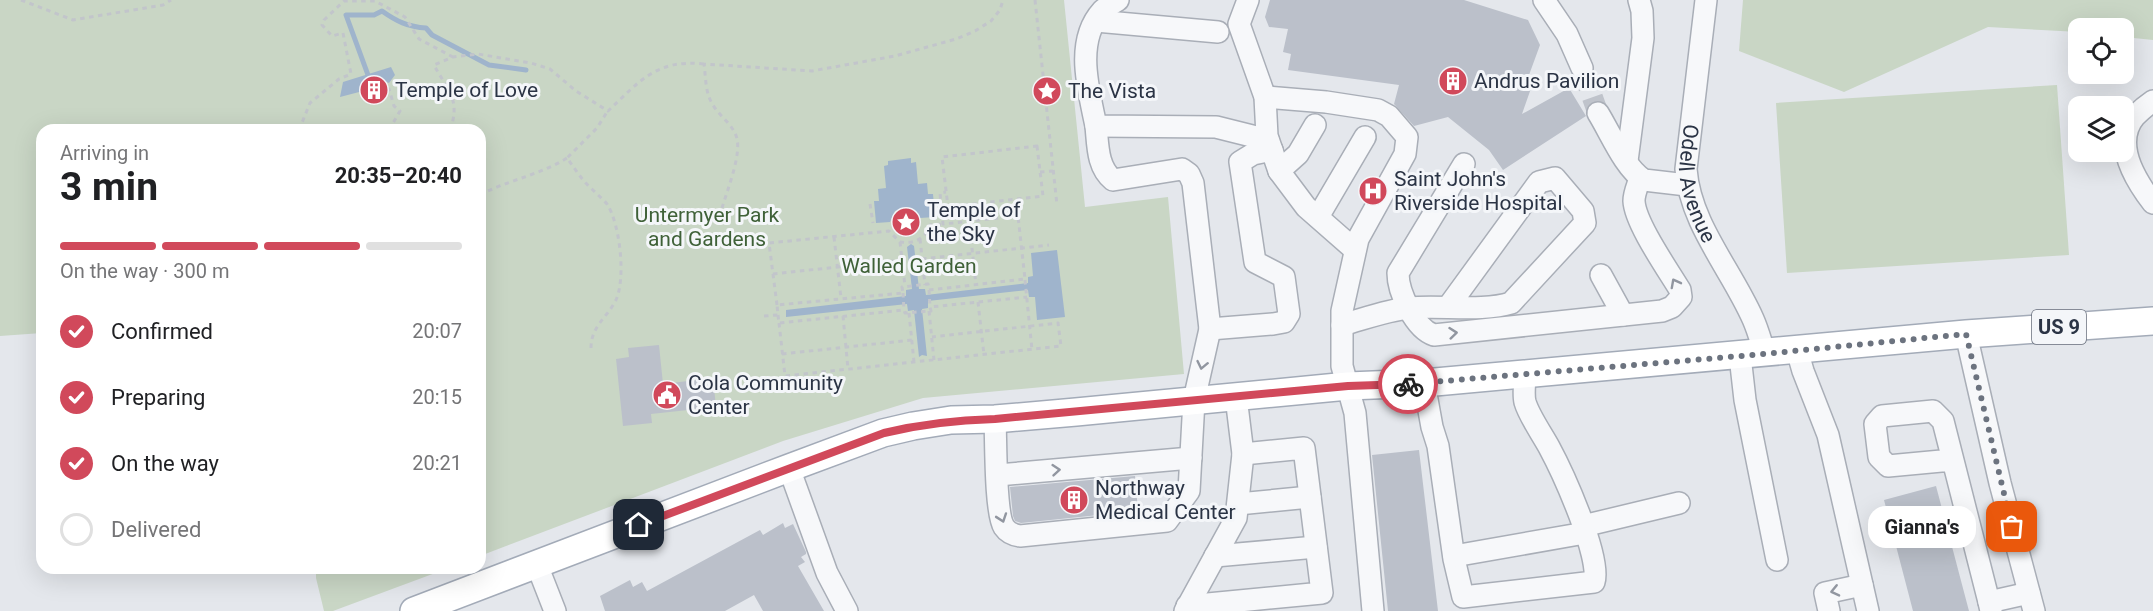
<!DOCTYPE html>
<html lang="en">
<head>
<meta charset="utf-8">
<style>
  :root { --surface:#fff; --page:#f2f2f2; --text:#202124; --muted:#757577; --line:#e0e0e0; --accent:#d1495b }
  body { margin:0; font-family:Roboto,sans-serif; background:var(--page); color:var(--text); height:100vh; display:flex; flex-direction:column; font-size:22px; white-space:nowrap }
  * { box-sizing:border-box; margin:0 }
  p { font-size:20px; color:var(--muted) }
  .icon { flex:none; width:33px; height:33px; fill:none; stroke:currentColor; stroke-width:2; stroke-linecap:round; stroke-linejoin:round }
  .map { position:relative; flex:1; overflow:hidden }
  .side { position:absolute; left:36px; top:124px; width:450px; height:450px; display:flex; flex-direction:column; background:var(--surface); border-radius:18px; box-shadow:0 6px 24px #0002 }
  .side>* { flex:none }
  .fabs { position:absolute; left:2068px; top:18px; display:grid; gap:12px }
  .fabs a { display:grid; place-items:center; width:66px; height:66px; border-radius:12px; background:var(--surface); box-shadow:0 6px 24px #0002; font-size:30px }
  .pin { position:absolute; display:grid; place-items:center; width:51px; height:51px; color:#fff; margin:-26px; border-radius:12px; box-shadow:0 3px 9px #0006 }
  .courier { position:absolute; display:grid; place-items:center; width:60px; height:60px; margin:-30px; border:4px solid #d1495b; border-radius:50%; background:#fff; color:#222; box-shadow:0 2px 8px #0007 }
  .bubble { position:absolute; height:42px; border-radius:18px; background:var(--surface); box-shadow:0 6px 24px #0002; font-size:20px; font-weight:700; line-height:42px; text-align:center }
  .summary em { font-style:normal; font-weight:700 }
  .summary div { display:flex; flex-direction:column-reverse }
  .summary { display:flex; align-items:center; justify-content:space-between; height:102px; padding:0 24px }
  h1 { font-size:39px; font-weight:700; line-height:45px }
  .bar { display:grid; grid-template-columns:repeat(4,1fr); gap:9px 6px; align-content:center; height:72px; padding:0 24px }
  .bar i { height:8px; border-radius:4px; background:var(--line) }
  .bar .active { background:var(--accent) }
  .bar p { grid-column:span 4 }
  ol { padding:0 24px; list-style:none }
  li { display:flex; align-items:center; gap:18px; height:66px }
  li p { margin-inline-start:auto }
  li .icon { padding:6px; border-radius:50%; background:var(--accent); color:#fff; stroke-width:4 }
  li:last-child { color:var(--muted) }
  li i { width:33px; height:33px; border:3px solid var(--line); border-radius:50% }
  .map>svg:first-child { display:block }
</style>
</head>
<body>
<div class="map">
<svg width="2153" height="611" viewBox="0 0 2153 611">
  <rect width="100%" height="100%" fill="#e4e7ec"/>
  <path fill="#c9d6c5" d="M0 0H1064L1085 207 1168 197 1184 374 923 398 783 441 480 556V130H42V333L0 336Z
    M1743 0H2153V40L2124 37V28H2079V32L1988 27 1844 92 1739 51Z
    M2057 85 2069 255 1787 273 1776 103Z
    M316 569V568L446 569 333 611H324L316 578Z"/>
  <path fill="#9fb4cc" d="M391 67 395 75 389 83 373 77 363 81V91L340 97 343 82Z
    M911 158V163L916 162 918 184 927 183 928 194H933L935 217 920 218 915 210 906 207 895 211 890 222 876 223 874 201H879L878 189 886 188 884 166 888 165V161Z
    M911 244 914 246 919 289H925L926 295 1028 283V277L1033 276 1031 253 1057 250 1065 317 1037 320 1035 297H1029L1028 290 928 301V308L922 309 927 356 922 355 919 357 914 310 908 311 907 304 786 317V310L906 296V290L912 289 907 247Z"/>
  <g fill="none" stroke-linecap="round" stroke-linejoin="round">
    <path stroke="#9fb4cc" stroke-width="5" d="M368 75 346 15H374L382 11C396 21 408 27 426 28L432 35 489 65 526 70"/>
  </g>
  <path fill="#bbc0ca" d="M1270 0H1464L1528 20 1540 45 1529 75 1535 77 1522 114 1569 88 1586 116 1503 170 1489 150 1448 117 1414 126 1394 104 1399 85 1288 70 1291 54 1283 52 1288 29 1269 27 1265 17Z
    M659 345 663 384 713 378 716 407 651 414 652 423 623 426 616 359 629 357 628 348Z
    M1419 450 1438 611H1388L1372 455Z
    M1135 476 1138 511 1021 523 1015 521 1013 516 1010 487Z
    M1936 486 1969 611H1913L1884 500Z
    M783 523 785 528 793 524 806 552V554L801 557 805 562 798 566 824 611H763L754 595 725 611H605L600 596 630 580 633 587 642 582 647 591 760 530 763 535Z"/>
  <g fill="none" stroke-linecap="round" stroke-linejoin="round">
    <path stroke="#bfc3cb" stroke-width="21" stroke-dasharray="21 10" stroke-linecap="butt" d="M1582 68 1598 113"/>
    <g stroke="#a9aeb7" stroke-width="24">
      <g id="minor">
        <path d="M1118 0C1113 3 1106 7 1102 11 1074 42 1089 91 1096 126L1216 127 1268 140"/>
        <path d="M1248 0 1239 24 1265 97 1267 136 1279 171 1306 207 1355 250"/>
        <path d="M1544 0 1567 34 1582 68"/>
        <path id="s1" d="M1706 0 1686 169C1690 224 1731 269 1753 319 1758 330 1761 342 1765 354"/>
        <path d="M1096 21 1218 32"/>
        <path d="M1265 97 1326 102 1378 110 1389 116 1407 137 1405 154 1358 239 1342 311V366L1355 413 1373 611"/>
        <path d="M2153 101C2147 105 2140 111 2135 116 2112 143 2136 181 2153 203"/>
        <path d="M1598 113C1610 132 1625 169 1644 180L1687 185"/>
        <path d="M1096 126C1098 145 1097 167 1113 180L1182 169 1189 174 1193 183 1210 329 1273 324 1284 322 1289 314 1284 277 1255 262 1240 162 1253 154 1272 150"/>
        <path d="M1627 161 1643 38 1642 11 1639 0"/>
        <path d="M1464 164 1398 273C1398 292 1415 329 1434 335L1662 311 1672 307 1681 297 1680 290C1668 270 1635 223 1634 201 1634 193 1638 185 1640 178"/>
        <path d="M1279 171 1298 154 1315 125"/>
        <path d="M1318 217 1365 137"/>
        <path d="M1601 275 1623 315"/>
        <path d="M1342 325C1364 319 1387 310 1409 308 1440 305 1483 312 1511 303L1585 223 1583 211 1555 178 1539 182 1448 307"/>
        <path d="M1966 334 2000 483 2034 611"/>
        <path d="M1797 350 1803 371 1828 435 1868 611"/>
        <path d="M1740 356 1745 400 1777 560"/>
        <path d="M1424 383 1432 427 1438 446 1454 559 1463 597 1594 582C1602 558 1562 471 1549 447 1542 434 1529 416 1525 402 1523 394 1525 382 1525 374"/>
        <path d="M995 419C996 440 995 513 1004 527 1008 533 1014 535 1020 536L1167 521 1189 491 1194 400 1210 329"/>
        <path d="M1952 460 1888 466 1879 457 1875 424 1882 416 1933 411 1943 421 1989 602"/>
        <path d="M789 468 827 573 847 611"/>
        <path d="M998 475 1191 458"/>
        <path d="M1238 504 1310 497"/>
        <path d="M1583 526 1679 503"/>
        <path d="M1215 556 1316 547"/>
        <path d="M1454 556 1585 533"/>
        <path d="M537 565 555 611"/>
        <path d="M1187 606 1322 593 1304 448 1243 454"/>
        <path d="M1185 611 1236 518 1243 454 1236 397"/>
        <path d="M1829 611 1825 593 1862 585"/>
        <path d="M1991 611 1989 602 2029 593"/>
      </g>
    </g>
    <g stroke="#a3abb8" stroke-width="30">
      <path id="major" d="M414 611 789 468 883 433 913 426 951 420 995 419 1076 412 1348 386 1424 383 1966 334 2153 321"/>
    </g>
    <path stroke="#c2c5cb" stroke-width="3" stroke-dasharray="4.5 4.5" stroke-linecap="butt" d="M21 0 73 20 163 5 171 0
      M1035 0 1057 205
      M378 87 389 89 394 106 400 111 389 130
      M299 130 310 103 339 79 351 74 343 33 332 36 322 25 324 20 344 1H375L405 17 419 39 453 57
      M450 130C461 100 448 91 434 65L453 57 478 54 531 63 550 69 576 91 608 111C640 81 656 59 704 64
      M1037 146 1043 196 948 207 942 157Z
      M1040 172 1053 171
      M480 195C508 180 540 175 567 158
      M870 204 873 223
      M722 208C727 191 741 156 737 139 734 125 720 117 713 105 705 93 706 78 704 64L812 71 895 56 956 39 975 31 991 21 1000 10 1003 0
      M969 221 976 285
      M834 237 841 298
      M920 239 925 285
      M900 242 905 286
      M922 259 1049 245
      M773 274 902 260
      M1025 280 1032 350
      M929 290 930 307
      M903 293 904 310
      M978 302 984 355
      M777 305 769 243 889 231 900 242C915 244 925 239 930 225L943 224
      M929 311 934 360
      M909 313 914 362
      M778 315 779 323 904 310 905 313 929 311H931L930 307 1027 297
      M764 316 778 315 777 305 903 293 902 287 928 284 929 290 1025 279 1018 216 943 224 940 193 946 192
      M843 316 848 369
      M779 323 785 376 1061 346 1058 323 932 337
      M591 348C591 326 607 318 616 300 626 278 620 224 607 204 600 196 591 189 584 181 578 174 573 166 567 158L597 128 607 112
      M782 354 912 340"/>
    <use href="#minor" stroke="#f7f8fa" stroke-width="21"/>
    <use href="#major" stroke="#fff" stroke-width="27"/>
  </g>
  <defs><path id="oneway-chevron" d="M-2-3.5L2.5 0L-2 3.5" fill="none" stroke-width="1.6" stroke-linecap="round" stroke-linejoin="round" transform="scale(1.5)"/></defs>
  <g stroke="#9196a0">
    <use href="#oneway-chevron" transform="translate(1675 283) rotate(-118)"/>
    <use href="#oneway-chevron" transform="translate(1453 333) rotate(-6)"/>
    <use href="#oneway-chevron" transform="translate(1202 365) rotate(102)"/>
    <use href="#oneway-chevron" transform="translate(1056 470) rotate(-5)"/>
    <use href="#oneway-chevron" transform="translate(1002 518) rotate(71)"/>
    <use href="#oneway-chevron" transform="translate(1835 591) rotate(167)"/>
  </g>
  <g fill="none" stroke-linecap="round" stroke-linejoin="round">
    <path stroke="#6c737f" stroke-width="6" stroke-dasharray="0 10.8" d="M1408 384 1753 355 1966 334 2012 527"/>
    <path stroke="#d1495b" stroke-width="8" d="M639 525 884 433C921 424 957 420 995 419L1348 386 1408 384"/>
  </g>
  <defs>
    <g id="building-disc" transform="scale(1.5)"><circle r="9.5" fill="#d1495b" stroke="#f4f6f9"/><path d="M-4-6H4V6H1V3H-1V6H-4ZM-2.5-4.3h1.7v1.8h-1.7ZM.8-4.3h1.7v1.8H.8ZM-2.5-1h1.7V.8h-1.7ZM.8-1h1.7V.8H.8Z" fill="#fff"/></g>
    <g id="sight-disc" transform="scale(1.5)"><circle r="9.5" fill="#d1495b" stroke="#f4f6f9"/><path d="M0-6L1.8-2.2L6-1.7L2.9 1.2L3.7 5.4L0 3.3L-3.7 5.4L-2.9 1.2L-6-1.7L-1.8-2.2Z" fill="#fff"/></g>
    <g id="hospital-disc" transform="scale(1.5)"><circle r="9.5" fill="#d1495b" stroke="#f4f6f9"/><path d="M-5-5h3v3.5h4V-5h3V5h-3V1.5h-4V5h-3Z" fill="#fff"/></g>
    <g id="civic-disc" transform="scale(1.5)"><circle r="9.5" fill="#d1495b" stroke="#f4f6f9"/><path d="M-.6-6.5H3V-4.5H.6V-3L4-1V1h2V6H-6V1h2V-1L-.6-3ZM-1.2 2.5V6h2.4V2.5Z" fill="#fff"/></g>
  </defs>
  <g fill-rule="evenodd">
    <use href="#building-disc" x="1453" y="81"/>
    <use href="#building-disc" x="374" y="90"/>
    <use href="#sight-disc" x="1047" y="91"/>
    <use href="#hospital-disc" x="1373" y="191"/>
    <use href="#sight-disc" x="906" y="222"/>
    <use href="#civic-disc" x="667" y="395"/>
    <use href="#building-disc" x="1074" y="500"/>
  </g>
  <g text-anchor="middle" stroke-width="6" stroke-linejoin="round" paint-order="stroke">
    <rect fill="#f4f6f9" stroke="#676e7b" stroke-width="1.5" x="2032" y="310" width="54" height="34" rx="4.5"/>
    <g font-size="20" font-weight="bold" fill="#2b3445">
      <text x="2059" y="334">US 9</text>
    </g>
    <g font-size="21" fill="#2b3445" stroke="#f4f6f9" text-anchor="start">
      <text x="1474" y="88">Andrus Pavilion</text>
      <text x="395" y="97">Temple of Love</text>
      <text x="1068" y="98">The Vista</text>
      <text x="1394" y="186">Saint John's<tspan x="1394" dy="24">Riverside Hospital</tspan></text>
      <text x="927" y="217">Temple of<tspan x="927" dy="24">the Sky</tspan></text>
      <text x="688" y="390">Cola Community<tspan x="688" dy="24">Center</tspan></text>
      <text x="1095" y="495">Northway<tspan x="1095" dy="24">Medical Center</tspan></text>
    </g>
    <g font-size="21" fill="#2b3445" stroke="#f4f6f9">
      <text dy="7" stroke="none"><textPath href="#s1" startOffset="186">Odell Avenue</textPath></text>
    </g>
    <g font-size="21" fill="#3f6138" stroke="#f4f6f9">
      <text x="707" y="222">Untermyer Park<tspan x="707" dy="24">and Gardens</tspan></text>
      <text x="909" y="273">Walled Garden</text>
    </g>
  </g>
</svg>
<div class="fabs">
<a><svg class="icon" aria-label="locate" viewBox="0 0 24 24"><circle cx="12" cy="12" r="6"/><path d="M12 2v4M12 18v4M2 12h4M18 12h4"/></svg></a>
<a><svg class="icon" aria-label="layers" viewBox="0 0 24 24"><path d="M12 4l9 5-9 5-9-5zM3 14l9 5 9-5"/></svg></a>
</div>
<div class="pin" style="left:2012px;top:527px;background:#ea580c"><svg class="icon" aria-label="bag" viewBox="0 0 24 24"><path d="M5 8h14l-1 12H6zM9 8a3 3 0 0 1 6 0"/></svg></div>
<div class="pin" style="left:639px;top:525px;background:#1f2937"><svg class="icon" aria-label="home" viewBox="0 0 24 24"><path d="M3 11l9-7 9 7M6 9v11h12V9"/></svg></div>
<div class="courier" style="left:1408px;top:384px"><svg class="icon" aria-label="bike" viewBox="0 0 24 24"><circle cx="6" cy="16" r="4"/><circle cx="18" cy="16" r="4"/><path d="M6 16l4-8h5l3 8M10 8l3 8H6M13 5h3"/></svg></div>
<div class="bubble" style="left:1868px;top:506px;width:108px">Gianna's</div>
<section class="side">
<div class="summary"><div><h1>3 min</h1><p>Arriving in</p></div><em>20:35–20:40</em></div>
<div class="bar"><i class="active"></i><i class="active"></i><i class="active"></i><i></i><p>On the way · 300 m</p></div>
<ol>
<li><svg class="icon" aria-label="check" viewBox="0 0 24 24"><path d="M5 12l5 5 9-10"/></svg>Confirmed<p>20:07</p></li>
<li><svg class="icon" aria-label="check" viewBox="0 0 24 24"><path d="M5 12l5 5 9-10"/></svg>Preparing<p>20:15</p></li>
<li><svg class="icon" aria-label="check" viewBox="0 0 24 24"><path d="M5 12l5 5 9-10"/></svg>On the way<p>20:21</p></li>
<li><i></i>Delivered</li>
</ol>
</section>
</div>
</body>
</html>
